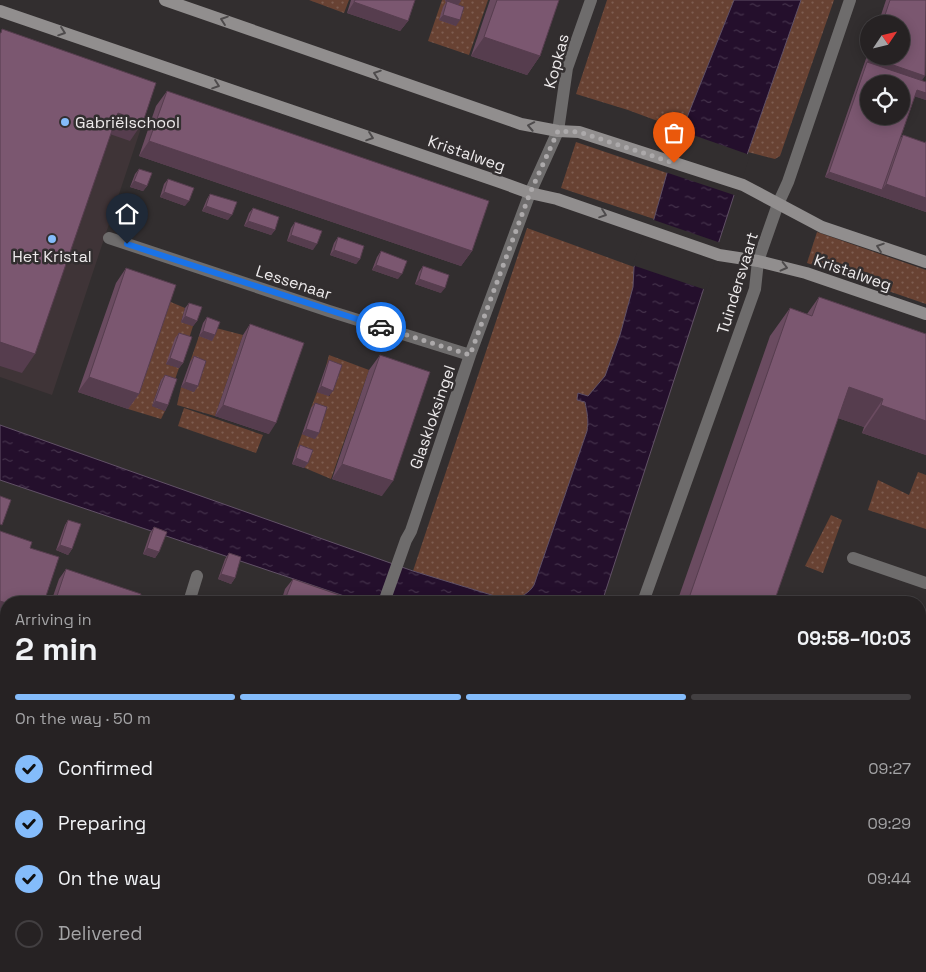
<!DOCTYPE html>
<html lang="en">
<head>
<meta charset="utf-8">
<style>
  :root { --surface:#262223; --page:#322f30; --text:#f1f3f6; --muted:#a4a4a6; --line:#423f41; --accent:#84bcfb }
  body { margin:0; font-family:"Space Grotesk",sans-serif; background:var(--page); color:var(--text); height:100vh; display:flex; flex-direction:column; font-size:19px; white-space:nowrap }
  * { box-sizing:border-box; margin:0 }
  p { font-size:16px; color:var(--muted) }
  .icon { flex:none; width:28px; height:28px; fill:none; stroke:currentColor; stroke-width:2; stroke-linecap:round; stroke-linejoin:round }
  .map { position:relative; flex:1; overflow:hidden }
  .details { position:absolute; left:0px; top:596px; width:926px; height:376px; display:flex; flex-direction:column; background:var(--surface); border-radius:20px 20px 0 0; box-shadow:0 2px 12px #0003,0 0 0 1px var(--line) }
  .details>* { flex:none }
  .needle { width:32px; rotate:55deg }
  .tools { position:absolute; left:860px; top:15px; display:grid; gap:10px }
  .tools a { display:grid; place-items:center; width:50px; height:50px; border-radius:50%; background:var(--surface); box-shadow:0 2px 12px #0003,0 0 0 1px var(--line); font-size:25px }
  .pin { position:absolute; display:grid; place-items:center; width:42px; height:42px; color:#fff; margin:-51px -21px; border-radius:50% 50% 50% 0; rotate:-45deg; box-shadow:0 0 5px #0007 }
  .pin .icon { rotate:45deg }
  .courier { position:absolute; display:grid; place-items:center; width:50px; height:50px; margin:-25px; border:4px solid #1a73e8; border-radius:50%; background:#fff; color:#222; box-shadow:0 1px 6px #0007 }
  .head em { font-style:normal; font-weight:700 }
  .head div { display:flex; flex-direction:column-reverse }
  .head { display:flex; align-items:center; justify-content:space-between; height:85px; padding:0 15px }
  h1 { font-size:32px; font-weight:700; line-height:38px }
  .bar { display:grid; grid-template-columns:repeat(4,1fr); gap:8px 5px; align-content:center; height:60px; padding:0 15px }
  .bar i { height:6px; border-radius:4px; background:var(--line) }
  .bar .on { background:var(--accent) }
  .bar p { grid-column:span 4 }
  ol { padding:0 15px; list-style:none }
  li { display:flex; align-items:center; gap:15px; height:55px }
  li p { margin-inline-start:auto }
  li .icon { padding:5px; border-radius:50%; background:var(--accent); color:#111; stroke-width:4 }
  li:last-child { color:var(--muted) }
  li i { width:28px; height:28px; border:2px solid var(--line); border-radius:50% }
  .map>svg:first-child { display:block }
</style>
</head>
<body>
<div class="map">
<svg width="926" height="972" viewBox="0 0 926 972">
  <defs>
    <pattern id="green-dots" width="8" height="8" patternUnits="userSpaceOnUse" patternTransform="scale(1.25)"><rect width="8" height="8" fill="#684233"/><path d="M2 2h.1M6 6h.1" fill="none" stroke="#7e5d51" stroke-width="1.8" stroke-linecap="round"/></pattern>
    <pattern id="water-ripples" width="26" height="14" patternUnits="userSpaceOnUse" patternTransform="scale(1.25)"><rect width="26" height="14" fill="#240f2c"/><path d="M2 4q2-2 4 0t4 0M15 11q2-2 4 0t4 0" fill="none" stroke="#44324b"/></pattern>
  </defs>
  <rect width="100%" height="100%" fill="#322e2f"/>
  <path fill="#3f3437" d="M0 50 150 101 52 395 0 377Z"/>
  <path fill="url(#green-dots)" d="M309 0H349L344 13Z
    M442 0H488L469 55 428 41Z
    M607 0H734L682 130 628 110 576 94Z
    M801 0H834L780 156 775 159 748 152Z
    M576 142 667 173 654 219 561 188Z
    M527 228 634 267 633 287 620 335 605 377 588 396 579 393C587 405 590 417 587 431L534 585C529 594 520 596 514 602H510L508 600 413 571Z
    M817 232 926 270V304L807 263Z
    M166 300 185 308 181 322 193 326 188 342 166 364 179 368 173 385 161 380 152 406 165 411 161 419 128 409Z
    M216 328 243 335 215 416 177 405 181 387 194 392 190 362 199 336Z
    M329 355 369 370 331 479 305 468 296 451 302 434 315 439 311 408 317 392 330 396 326 366Z
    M184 408 263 435 256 453 178 426Z
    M918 472 926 475V529L868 510 878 480 909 495Z
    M831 515 842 520 823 573 805 566Z
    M0 687 6 690V718L0 717Z
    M920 963 926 965V972H891L893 966H920Z
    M278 966H404L402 972H276Z
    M838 966H876L874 972H855Z"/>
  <path fill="url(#water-ripples)" stroke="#615166" d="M734 0H801L748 152 602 602H514C520 596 529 594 534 585L587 431C589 421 587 412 585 402L577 400 578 393 588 396 605 376 620 335 633 287 634 267 654 219 667 173 682 130Z
    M0 425 413 571 508 600 510 602H362L0 480Z
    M920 730 926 732V801L920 799Z
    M0 926 6 928V966H118L135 972H7L0 970Z
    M404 966H469L467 972H402Z"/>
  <path fill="#322e2f" d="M679 130 750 155 737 196 665 172Z
    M651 219 721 243 706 290 632 265Z"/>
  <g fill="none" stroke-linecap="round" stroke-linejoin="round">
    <path stroke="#6e6c6c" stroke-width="12" d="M109 238 329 311 470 355
      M853 558 926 583
      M189 602 197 576
      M384 602 406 540 411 531 470 355 530 193 558 131 567 68 591 0
      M643 602 755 289 758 261 778 204 788 182 850 0
      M0 664 6 667
      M0 738 6 739
      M715 966 733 972
      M259 972 261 966
      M510 972 512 966"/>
    <path stroke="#918e8e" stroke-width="12" d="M165 0 521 124 558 131 579 132 743 185 822 227 926 262
      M0 11 497 181 530 193 557 199 719 255 758 261 806 273 926 314"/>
  </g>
  <path fill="#6a4b60" d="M351 0H415L408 21 400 31 347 13Z
    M445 0H461L458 5 456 26 439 20 443 7 446 2 445 1Z
    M490 0H559L540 56 527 75 471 56Z
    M886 0H926L922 80 926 100 915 96 900 139 903 135 925 143 926 141V212L825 177 869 50V56H901V24H878Z
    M167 91 472 251 461 266 139 156 156 106Z
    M139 169 147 186 143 191 130 187 135 174Z
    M168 179 185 206 160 197 164 184Z
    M210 194 228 220 202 211 207 199Z
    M253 208 275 230 271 235 244 226 249 213Z
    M295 222 313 250 287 241 291 228Z
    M338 237 360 259 356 264 330 255 334 243Z
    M381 251 398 279 372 270 377 257Z
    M423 266 441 293 415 284 419 272Z
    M126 268 139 394 128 409 78 392 116 283Z
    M819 297 926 334V455L862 433 864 427 838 418 774 602H677L770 336 790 308 807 314Z
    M189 303 197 321 193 326 181 322 185 308Z
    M207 317 215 335 212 341 199 336 203 323Z
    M250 324 269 434 215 416 243 335Z
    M179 333 183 363 179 368 166 364 175 338Z
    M380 355 382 496 332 479 369 370Z
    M194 356 198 386 194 392 181 387 190 362Z
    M329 360V396L317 392 326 366Z
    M165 375 168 405 165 411 152 406 161 380Z
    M315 403 319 433 315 439 302 434 311 408Z
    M300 445 308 463 304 468 292 464 296 451Z
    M68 520 72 549 68 555 56 550 65 525Z
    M154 527 159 552 155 558 143 554 150 533Z
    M229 553 235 578 231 584 218 579 225 559Z
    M66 569 139 601 144 602H51L59 579Z
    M293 579 349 602H281L285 589Z
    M920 618 926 620V690L920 688Z
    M561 966H631V972H559Z"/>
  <path fill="#563d4e" d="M446 0H460L461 1 457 6 445 1Z
    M354 2 408 21 400 31 347 13Z
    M443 15 460 20 456 26 439 20Z
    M484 37 540 56 527 75 471 56Z
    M870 57 925 76 918 86 867 62Z
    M917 90 926 93V100L913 96Z
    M118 113 143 122 130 141 104 132Z
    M149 141 472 251 461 266 139 156Z
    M829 172 882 190 886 184 926 198V212L825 177Z
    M134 181 147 186 143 191 130 187Z
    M164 192 189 201 185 206 160 197Z
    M206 206 232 215 228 220 202 211Z
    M248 221 275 230 271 235 244 226Z
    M291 235 317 244 313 250 287 241Z
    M334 250 360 259 356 264 330 255Z
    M376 265 402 274 398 279 372 270Z
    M419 279 445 288 441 293 415 284Z
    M185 316 197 321 193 326 181 322Z
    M203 331 215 335 212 341 199 336Z
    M0 342 35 354 22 373 0 366Z
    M170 358 183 363 179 368 166 364Z
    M89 377 139 394 128 409 78 392Z
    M185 382 198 386 194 392 181 387Z
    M321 386 333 391 329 396 317 392Z
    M849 387 883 399 864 427 829 415Z
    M155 401 168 405 165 411 152 406Z
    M223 405 276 423 269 434 215 416Z
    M881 405 926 421V455L862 433Z
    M306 429 319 433 315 439 302 434Z
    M296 458 308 463 304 468 292 464Z
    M342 464 393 481 382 496 332 479Z
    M60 545 72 549 68 555 56 550Z
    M147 548 159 552 155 558 143 554Z
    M221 574 235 578 231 584 218 579Z
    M689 598 702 602H685Z
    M0 601 6 603V616L0 614Z
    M922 670 926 671V690L920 688V673Z
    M0 842 6 844V857L0 855Z
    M920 938 926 940V954L920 951Z
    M164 966H183L199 972H160Z"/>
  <path fill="#7b5770" stroke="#563d4e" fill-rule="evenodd" d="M355 0H415L408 21 354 2Z
    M497 0H559L540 56 484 37Z
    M890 0H926L925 76 870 57 871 56H901V24H882Z
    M447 1 464 7 460 20 443 15Z
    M2 29 156 83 143 122 118 113 35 354 0 342V33H1Z
    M867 62 926 82V93L917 90 882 190 829 172ZM869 84H901V116H869Z
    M167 91 489 201 472 251 149 141Z
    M903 135 926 143V198L886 184Z
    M139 169 152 173 147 186 134 181Z
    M168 179 194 188 189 201 164 192Z
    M210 194 237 202 232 215 206 206Z
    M253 208 279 217 275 230 248 221Z
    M295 222 322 231 317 244 291 235Z
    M338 237 364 246 360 259 334 250Z
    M381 251 407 261 402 274 376 265Z
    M423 266 449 275 445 288 419 279Z
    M126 268 176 285 139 394 89 377Z
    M819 297 926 334V421L881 405 883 399 849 387 774 602H702L689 598 790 308 812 316Z
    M189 303 202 307 197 321 185 316Z
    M207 317 220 322 215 335 203 331Z
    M250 324 304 343 276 423 223 405Z
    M179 333 192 337 183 363 170 358Z
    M380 355 430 372 393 481 342 464Z
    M194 356 206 361 198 386 185 382Z
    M329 360 342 365 333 391 321 386Z
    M165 375 177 379 168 405 155 401Z
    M315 403 327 407 319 433 306 429Z
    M300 445 313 450 308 463 296 458Z
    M0 496 11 500 2 525 0 524Z
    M68 520 81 524 72 549 60 545Z
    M154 527 167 532 159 552 147 548Z
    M0 531 32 542 30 548 59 557 44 602H6V603L0 601Z
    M229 553 241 557 235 578 221 574Z
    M66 569 141 594 139 601 144 602H55Z
    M293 579 351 599 349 602H284Z
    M920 618 926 620V654L920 672Z
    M926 659V671L922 670Z
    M0 769 6 771V844L0 842Z
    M920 853 924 854 922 861 926 863V940L920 938V923L922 916H920Z
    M183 966H224L222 972H199Z
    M564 966H631L633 967 631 972H562Z
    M13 970 21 972H13Z"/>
  <defs><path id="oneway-chevron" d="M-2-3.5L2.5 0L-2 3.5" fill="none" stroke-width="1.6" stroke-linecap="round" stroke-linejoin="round" transform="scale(1.25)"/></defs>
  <g stroke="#4e4b4c">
    <use href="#oneway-chevron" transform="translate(224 20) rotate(-161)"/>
    <use href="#oneway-chevron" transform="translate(62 32) rotate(19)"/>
    <use href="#oneway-chevron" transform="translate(377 74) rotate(-161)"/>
    <use href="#oneway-chevron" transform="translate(216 85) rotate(19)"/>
    <use href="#oneway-chevron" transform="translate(531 126) rotate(-169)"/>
    <use href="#oneway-chevron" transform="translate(370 137) rotate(19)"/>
    <use href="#oneway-chevron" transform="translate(603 214) rotate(19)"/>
    <use href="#oneway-chevron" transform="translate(880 247) rotate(-161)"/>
    <use href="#oneway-chevron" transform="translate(784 267) rotate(14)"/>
  </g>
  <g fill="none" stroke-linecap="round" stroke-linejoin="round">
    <path stroke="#aca9aa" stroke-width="5" stroke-dasharray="0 9" d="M381 327 470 355 530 193 558 131 579 132 674 163"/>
    <path stroke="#1a73e8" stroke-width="6" d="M127 244 381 327"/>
  </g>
  <g fill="#84bcfb" stroke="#322e2f" stroke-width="2">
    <circle cx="65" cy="122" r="5"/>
    <circle cx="52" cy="239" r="5"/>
  </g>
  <g text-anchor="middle" stroke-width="5" stroke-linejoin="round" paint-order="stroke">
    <g font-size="16" fill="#eeebec" stroke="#322e2f">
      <text transform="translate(556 61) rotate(-75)" y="6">Kopkas</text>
      <text transform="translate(467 153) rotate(19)" y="6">Kristalweg</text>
      <text transform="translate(853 272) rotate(19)" y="6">Kristalweg</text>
      <text transform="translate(294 282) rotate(18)" y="6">Lessenaar</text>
      <text transform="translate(737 283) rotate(-73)" y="6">Tuindersvaart</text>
      <text transform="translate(432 417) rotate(-71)" y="6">Glaskloksingel</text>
    </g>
    <g font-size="16" fill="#eeebec" stroke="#322e2f" text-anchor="start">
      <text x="75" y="128">Gabriëlschool</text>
      <text x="52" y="262" text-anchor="middle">Het Kristal</text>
    </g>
  </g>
</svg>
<div class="tools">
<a><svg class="needle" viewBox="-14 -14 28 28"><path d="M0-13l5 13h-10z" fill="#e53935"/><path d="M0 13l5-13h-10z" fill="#a4a4a6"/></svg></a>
<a><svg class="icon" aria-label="locate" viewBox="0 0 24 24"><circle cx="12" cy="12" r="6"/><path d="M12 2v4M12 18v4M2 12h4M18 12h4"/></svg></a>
</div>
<div class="pin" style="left:674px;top:163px;background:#ea580c"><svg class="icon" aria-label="bag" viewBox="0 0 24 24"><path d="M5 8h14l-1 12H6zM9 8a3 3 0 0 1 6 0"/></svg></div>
<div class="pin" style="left:127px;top:244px;background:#1f2937"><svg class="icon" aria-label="home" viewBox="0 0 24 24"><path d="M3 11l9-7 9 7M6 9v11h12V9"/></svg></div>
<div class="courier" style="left:381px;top:327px"><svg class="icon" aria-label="car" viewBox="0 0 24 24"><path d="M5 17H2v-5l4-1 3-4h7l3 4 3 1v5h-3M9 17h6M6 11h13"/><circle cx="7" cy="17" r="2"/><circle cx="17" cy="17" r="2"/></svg></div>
<section class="details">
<div class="head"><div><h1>2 min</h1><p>Arriving in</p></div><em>09:58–10:03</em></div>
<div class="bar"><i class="on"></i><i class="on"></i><i class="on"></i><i></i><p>On the way · 50 m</p></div>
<ol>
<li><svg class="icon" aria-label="check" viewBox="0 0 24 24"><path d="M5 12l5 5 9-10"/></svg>Confirmed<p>09:27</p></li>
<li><svg class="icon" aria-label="check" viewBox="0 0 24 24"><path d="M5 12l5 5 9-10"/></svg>Preparing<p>09:29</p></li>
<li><svg class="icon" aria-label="check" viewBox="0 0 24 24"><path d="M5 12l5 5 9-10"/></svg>On the way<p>09:44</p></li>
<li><i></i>Delivered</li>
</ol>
</section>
</div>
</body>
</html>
